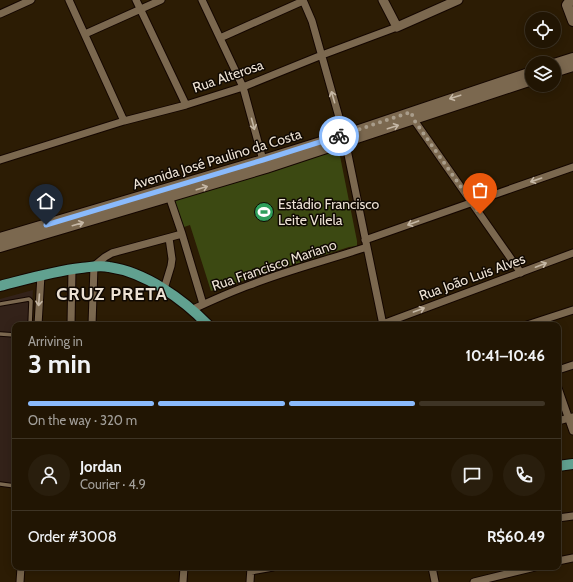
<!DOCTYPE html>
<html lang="en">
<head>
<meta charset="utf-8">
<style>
  :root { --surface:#211503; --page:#291e0d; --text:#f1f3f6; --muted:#a29f9a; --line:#3e3425; --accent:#8abafc }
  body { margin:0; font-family:Cabin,sans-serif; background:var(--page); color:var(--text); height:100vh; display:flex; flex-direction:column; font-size:15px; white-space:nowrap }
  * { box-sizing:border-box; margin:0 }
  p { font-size:13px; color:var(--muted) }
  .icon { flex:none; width:22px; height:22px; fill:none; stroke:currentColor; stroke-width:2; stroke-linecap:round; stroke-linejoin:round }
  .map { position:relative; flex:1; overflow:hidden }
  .drawer { position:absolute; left:12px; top:322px; width:549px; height:248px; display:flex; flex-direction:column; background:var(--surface); border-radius:8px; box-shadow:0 2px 10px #0003,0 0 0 1px var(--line) }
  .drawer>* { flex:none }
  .buttons { position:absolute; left:525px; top:12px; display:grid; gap:8px }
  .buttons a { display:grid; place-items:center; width:36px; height:36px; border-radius:50%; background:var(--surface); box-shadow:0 2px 10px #0003,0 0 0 1px var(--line); font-size:20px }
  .pin { position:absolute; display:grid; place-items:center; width:34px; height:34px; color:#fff; margin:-41px -17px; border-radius:50% 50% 50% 0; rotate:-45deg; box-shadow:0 0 4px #0007 }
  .pin .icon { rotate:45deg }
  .courier { position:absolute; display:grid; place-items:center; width:40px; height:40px; margin:-20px; border:3px solid #8abafc; border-radius:50%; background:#fff; color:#222; box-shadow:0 1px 5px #0007 }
  .head em { font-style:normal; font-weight:700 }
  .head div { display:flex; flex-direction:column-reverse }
  .head { display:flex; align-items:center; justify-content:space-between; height:68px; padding:0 16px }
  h1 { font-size:26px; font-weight:700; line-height:30px }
  .bar { display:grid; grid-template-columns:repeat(4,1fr); gap:6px 4px; align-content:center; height:48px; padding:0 16px }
  .bar i { height:5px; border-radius:3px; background:var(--line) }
  .bar .on { background:var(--accent) }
  .bar p { grid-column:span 4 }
  .line { display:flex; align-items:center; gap:10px; padding:0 16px; border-top:1px solid var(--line) }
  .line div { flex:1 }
  .round { display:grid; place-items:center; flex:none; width:42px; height:42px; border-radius:21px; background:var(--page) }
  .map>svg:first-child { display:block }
</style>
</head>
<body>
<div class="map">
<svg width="573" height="582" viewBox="0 0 573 582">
  <rect width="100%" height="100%" fill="#2c1c04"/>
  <path fill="#332219" d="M33 290 31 325H15V488L0 487V299Z"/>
  <path fill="#3c4912" d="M335 149 339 151 357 241V246L349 247 211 291 190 225 181 228 172 199Z"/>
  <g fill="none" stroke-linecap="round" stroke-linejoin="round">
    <g stroke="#140600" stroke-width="5.5">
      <path id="service" d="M0 304 29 299 31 301 30 325
        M0 334 15 335
        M0 484 15 486"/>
    </g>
    <g stroke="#140600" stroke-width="9">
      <path id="minor" d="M69 0 124 121
        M136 0 186 105
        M202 0 243 87 264 164
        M303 0 312 21 344 135 383 325
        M0 14 31 0
        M85 34 161 0
        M220 38 303 1
        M413 116 414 120 521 273
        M0 160 124 121 186 105 243 87 322 55 397 27
        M168 193 182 234 203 304
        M365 240 573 167
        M164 289 171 266 172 259 169 238
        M191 310C211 301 230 292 250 285 288 270 328 260 367 247
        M38 325 41 275
        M71 325 72 269
        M92 325 94 266 105 257 112 253 182 234
        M380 325 573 253
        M527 325 573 310
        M558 370 573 365
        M558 388 573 431
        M558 421 573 417
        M558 518 573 516
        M558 561 573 558
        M432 567 435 582
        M251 571 273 567
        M20 582 21 567
        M183 582 184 567
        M250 582 251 567
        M474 582 535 567"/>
    </g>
    <g stroke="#140600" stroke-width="11">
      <path id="tertiary" d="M383 0 397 27 458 0"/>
    </g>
    <g stroke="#140600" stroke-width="12">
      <path id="secondary" d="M571 0 567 5 573 21
        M554 64 573 58
        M554 72 573 66
        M0 238 263 160 350 133 532 72
        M0 247 266 168 532 80"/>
    </g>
    <g stroke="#140600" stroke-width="12">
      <path id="primary" d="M0 286C27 279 54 271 81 268 90 267 100 265 109 267 145 272 183 299 208 325
        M558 466 573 464"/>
    </g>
    <use href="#service" stroke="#7b684f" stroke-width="3.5"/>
    <use href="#minor" stroke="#7b684f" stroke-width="7"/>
    <use href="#tertiary" stroke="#7b684f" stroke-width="9"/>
    <use href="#secondary" stroke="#7b684f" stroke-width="10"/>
    <use href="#primary" stroke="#61a190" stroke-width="10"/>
  </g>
  <defs><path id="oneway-shaft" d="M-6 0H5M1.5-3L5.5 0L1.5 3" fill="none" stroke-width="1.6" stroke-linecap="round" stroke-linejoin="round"/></defs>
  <g stroke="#c5b7a5">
    <use href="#oneway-shaft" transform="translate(333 97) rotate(-106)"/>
    <use href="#oneway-shaft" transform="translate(455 97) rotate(162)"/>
    <use href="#oneway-shaft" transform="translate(253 124) rotate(75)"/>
    <use href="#oneway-shaft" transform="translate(393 127) rotate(-18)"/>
    <use href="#oneway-shaft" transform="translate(536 180) rotate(161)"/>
    <use href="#oneway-shaft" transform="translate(202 188) rotate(-17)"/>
    <use href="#oneway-shaft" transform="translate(413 223) rotate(160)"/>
    <use href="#oneway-shaft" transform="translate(78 224) rotate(-16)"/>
    <use href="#oneway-shaft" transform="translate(541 265) rotate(-21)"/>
    <use href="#oneway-shaft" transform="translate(39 300) rotate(94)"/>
    <use href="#oneway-shaft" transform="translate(419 310) rotate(-20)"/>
  </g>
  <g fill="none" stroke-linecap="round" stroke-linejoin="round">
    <path stroke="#a99d8b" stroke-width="4" stroke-dasharray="0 7.2" d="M339 136 411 112 414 120 480 214"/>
    <path stroke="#8abafc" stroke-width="5" d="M46 225 263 160 339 136"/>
  </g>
  <defs>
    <g id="stadium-disc" transform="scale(1)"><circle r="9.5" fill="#2e9e5b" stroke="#0f0802"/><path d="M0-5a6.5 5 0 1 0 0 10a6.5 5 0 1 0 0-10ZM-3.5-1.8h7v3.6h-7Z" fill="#fff"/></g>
  </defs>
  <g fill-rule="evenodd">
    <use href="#stadium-disc" x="264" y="212"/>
  </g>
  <g text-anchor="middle" stroke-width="3" stroke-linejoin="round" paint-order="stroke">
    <g font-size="14" fill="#ede2d4" stroke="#0f0802">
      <text transform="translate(228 76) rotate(-19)" y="5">Rua Alterosa</text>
      <text transform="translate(217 159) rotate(-17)" y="5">Avenida José Paulino da Costa</text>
      <text transform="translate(274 265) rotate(-19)" y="5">Rua Francisco Mariano</text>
      <text transform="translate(472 277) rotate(-20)" y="5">Rua João Luis Alves</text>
    </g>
    <g font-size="14" fill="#ede2d4" stroke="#0f0802" text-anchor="start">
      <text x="278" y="209">Estádio Francisco<tspan x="278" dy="16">Leite Vilela</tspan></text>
    </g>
    <g font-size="18" font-weight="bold" letter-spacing="1" fill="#ede2d4" stroke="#0f0802">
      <text x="112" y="300">CRUZ PRETA</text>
    </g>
  </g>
</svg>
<div class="buttons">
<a><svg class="icon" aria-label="locate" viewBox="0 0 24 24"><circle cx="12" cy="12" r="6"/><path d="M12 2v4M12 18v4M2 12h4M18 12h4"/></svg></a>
<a><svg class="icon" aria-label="layers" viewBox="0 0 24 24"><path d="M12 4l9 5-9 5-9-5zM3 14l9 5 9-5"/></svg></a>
</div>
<div class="pin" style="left:480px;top:214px;background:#ea580c"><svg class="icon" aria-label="bag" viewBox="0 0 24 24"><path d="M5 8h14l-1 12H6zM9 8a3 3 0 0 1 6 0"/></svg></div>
<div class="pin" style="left:46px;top:225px;background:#1f2937"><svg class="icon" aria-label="home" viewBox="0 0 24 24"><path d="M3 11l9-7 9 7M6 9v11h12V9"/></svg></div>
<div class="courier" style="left:339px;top:136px"><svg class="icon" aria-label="bike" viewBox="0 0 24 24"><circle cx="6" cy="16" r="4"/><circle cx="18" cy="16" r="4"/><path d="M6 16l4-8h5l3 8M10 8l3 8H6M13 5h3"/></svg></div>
<section class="drawer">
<div class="head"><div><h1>3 min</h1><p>Arriving in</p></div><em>10:41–10:46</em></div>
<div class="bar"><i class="on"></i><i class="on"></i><i class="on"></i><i></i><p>On the way · 320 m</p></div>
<div class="line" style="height:72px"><a class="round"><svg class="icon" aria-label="person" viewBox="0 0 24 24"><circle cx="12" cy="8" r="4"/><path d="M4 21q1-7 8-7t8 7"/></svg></a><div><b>Jordan</b><p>Courier · 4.9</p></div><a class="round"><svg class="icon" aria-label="chat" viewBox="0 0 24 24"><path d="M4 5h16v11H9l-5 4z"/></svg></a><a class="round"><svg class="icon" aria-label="phone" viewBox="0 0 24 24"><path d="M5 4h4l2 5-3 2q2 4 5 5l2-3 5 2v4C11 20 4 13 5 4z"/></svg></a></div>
<div class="line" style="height:52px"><div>Order #3008</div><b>R$60.49</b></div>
</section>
</div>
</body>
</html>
